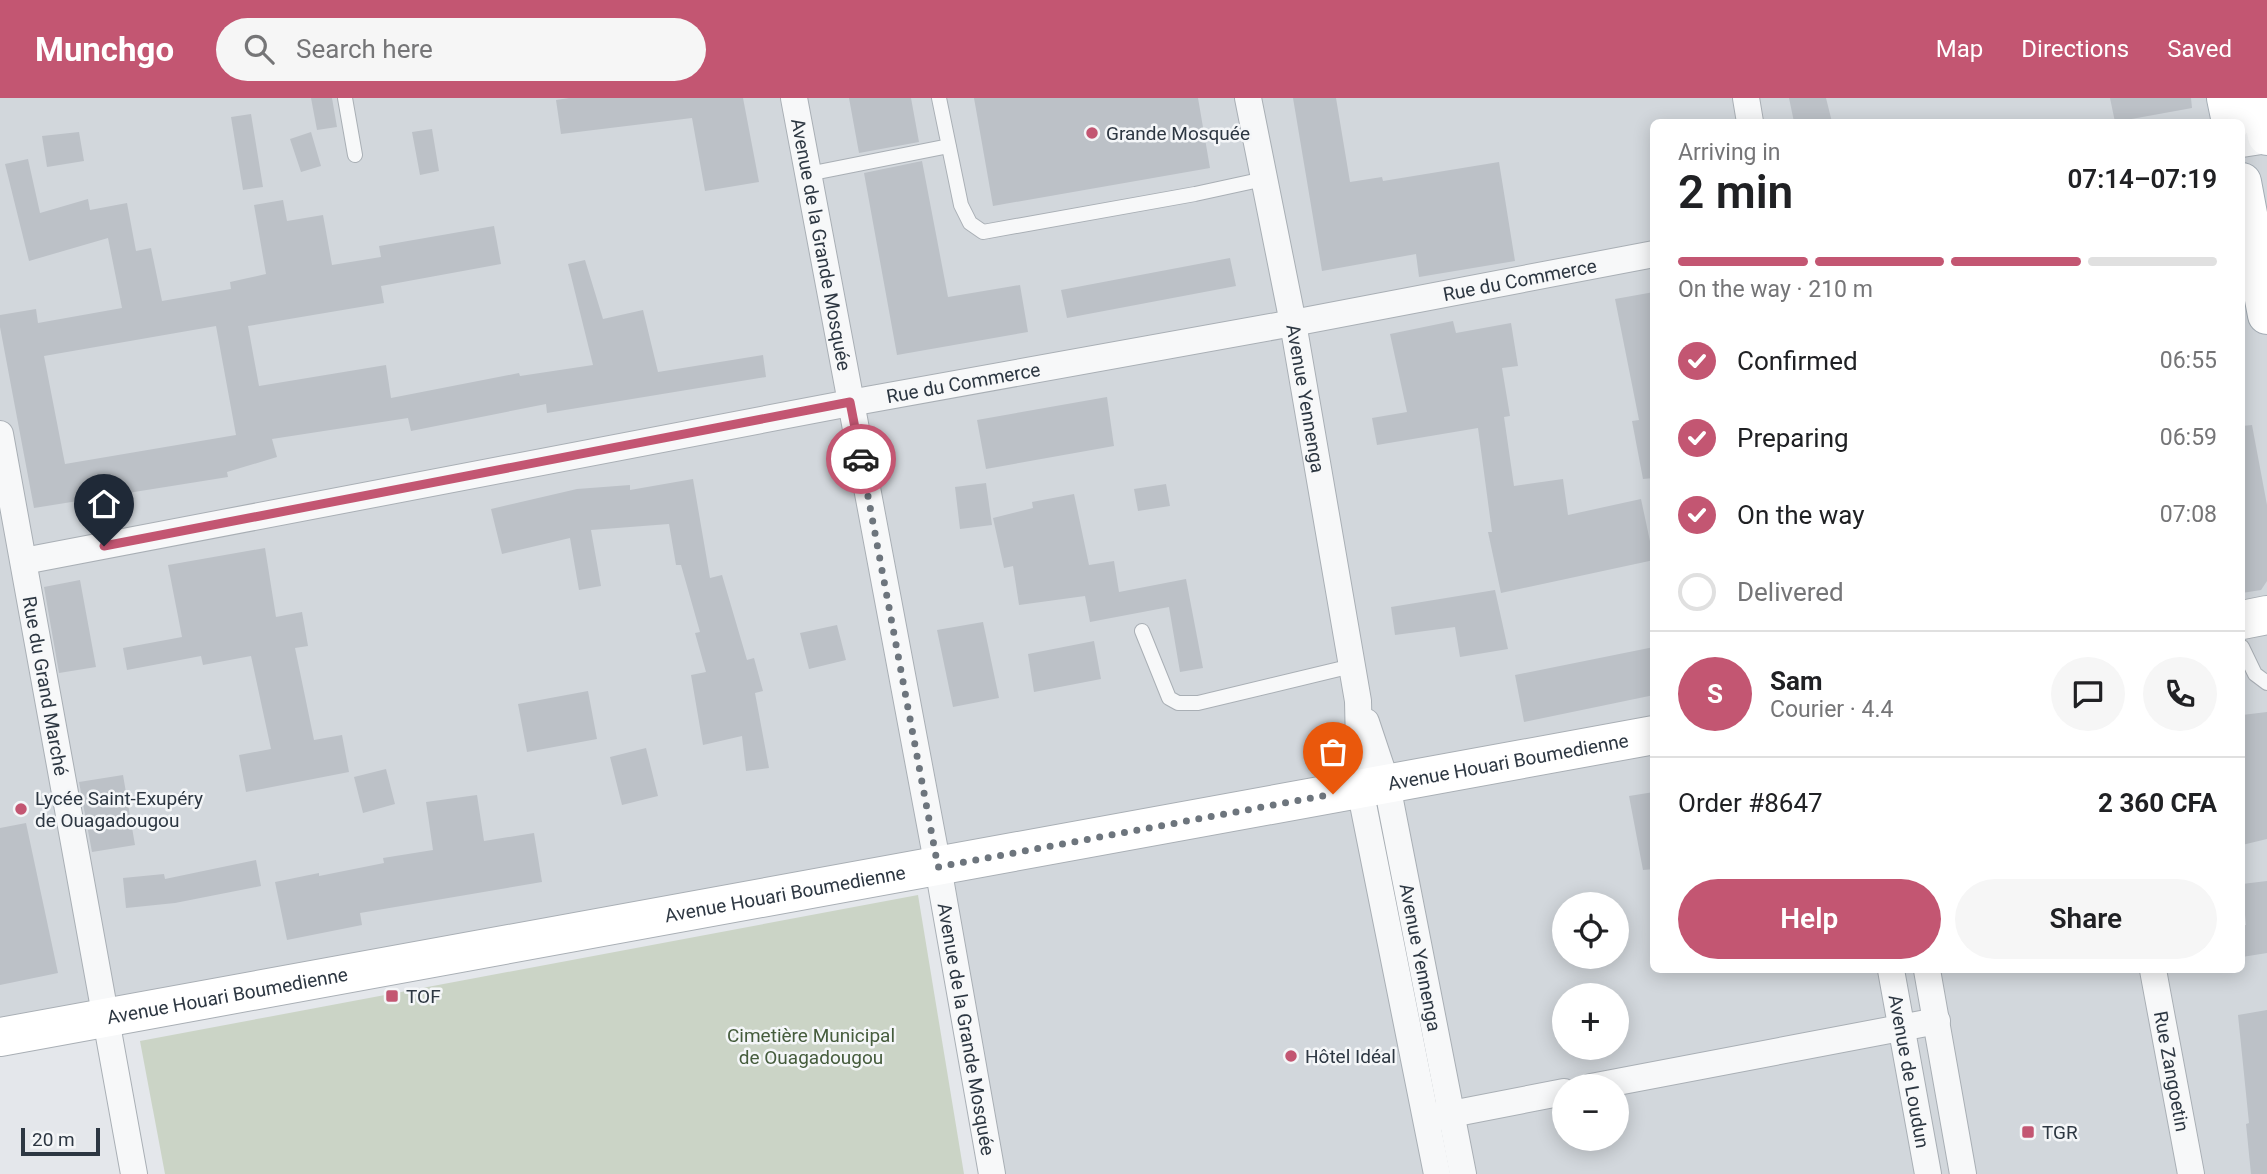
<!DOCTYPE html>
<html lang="en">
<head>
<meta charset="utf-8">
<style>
  :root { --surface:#fff; --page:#f6f6f6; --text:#202124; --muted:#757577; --line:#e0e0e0; --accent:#c35672 }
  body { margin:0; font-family:Roboto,sans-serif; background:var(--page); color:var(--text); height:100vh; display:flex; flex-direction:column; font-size:26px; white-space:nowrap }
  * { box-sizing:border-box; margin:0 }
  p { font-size:23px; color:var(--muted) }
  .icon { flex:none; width:38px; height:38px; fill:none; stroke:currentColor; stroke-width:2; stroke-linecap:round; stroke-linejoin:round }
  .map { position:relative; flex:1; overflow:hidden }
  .panel { position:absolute; left:1650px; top:21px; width:595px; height:854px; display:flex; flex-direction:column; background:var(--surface); border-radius:10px; box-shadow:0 4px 18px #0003 }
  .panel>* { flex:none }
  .buttons { position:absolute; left:1552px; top:794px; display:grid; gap:14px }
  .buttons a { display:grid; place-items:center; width:77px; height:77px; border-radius:50%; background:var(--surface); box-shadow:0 4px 18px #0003; font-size:35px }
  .scale { position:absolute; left:21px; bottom:18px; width:79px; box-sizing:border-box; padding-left:7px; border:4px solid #2d3742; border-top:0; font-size:19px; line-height:24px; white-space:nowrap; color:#2d3742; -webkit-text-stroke:5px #f4f6f8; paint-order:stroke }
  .pin { position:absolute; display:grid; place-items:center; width:60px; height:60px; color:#fff; margin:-72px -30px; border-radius:50% 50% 50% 0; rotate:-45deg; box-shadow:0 0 7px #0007 }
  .pin .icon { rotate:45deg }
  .courier { position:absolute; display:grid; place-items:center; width:70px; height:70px; margin:-35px; border:5px solid #c35672; border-radius:50%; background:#fff; color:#222; box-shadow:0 2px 9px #0007 }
  .headline em { font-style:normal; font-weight:600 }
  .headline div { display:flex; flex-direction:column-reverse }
  .headline { display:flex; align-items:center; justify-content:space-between; height:119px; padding:0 28px }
  h1 { font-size:46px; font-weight:600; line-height:52px }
  .bar { display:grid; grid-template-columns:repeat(4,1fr); gap:10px 7px; align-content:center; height:84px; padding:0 28px }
  .bar i { height:9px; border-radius:5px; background:var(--line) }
  .bar .current { background:var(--accent) }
  .bar p { grid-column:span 4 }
  .line { display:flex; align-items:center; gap:18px; padding:0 28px; border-top:2px solid var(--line) }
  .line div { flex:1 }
  .round { display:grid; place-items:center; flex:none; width:74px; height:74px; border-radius:37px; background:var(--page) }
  ol { padding:0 28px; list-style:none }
  li { display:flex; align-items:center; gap:21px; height:77px }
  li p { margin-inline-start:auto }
  li .icon { padding:7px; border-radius:50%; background:var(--accent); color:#fff; stroke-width:4 }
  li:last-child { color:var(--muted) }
  li i { width:38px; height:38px; border:4px solid var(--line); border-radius:50% }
  .primary-button { display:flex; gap:14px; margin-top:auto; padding:14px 28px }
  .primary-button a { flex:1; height:80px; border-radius:42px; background:var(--accent); color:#fff; font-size:28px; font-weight:600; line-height:80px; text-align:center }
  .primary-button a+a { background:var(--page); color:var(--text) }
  header { display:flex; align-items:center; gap:42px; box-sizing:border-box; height:98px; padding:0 35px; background:var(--accent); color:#fff }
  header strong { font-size:33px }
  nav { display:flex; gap:38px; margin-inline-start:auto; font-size:24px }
  .search { width:490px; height:63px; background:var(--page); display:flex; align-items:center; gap:18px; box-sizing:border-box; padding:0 24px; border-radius:38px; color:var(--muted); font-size:26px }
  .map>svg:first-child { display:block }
</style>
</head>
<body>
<header>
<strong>Munchgo</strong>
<div class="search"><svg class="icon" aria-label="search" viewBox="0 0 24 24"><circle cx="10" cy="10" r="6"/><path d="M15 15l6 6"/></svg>Search here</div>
<nav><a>Map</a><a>Directions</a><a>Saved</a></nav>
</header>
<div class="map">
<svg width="2267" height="1076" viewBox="0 0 2267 1076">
  <rect width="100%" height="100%" fill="#e4e7eb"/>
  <path fill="#d2d7dc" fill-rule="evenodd" d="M0 0H2267V1076H992L938 769 0 939ZM1654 24H2242V872H1654ZM1564 807H1617V859H1564ZM1564 898H1617V950H1564ZM1564 989H1617V1041H1564Z"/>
  <path fill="#cbd4c6" d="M918 797 964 1076H165L140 943Z"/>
  <path fill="#bcc1c7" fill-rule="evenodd" d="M311 0H332L337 29 317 32Z
    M569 0H743L759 84 705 93 692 20 561 36 556 2Z
    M849 0H911L919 44 859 55Z
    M974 0H1198L1210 70 993 108Z
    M1293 0H1336L1350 84 1382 79 1383 83 1499 64 1515 163 1419 179 1416 156 1322 173Z
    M1789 0H1826L1832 24H1794Z
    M2110 0H2191L2192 10 2115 24Z
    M251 16 263 89 243 92 231 19Z
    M432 31 439 73 420 77 412 34Z
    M79 34 84 63 47 69 42 38Z
    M311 34 321 68 301 74 290 41Z
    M28 61 40 115 88 101 90 112 127 105 136 153 151 150 162 203 231 191 230 184 266 176 254 107 283 102 287 123 323 117 332 167 381 159 379 148 494 128 501 166 381 188 384 205 248 228 259 288 386 267 391 300 519 275 520 278 593 267 568 166 585 162 603 221 643 212 658 274 763 257 766 279 547 315 546 306 411 333 408 320 272 341 277 359 227 374 228 379 34 410 0 229V217L36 211 38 225 122 210 108 140 29 163 5 66ZM216 228 236 337 65 366 44 258Z
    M922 63 948 199 1020 187 1028 234 897 257 864 75Z
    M1230 160 1236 188 1067 220 1061 192Z
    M1654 194V380L1643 381 1632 323 1639 322 1615 201Z
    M1453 223 1456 235 1511 225 1518 268 1502 270 1510 318 1504 319 1514 388 1563 381 1568 417 1641 401 1654 462 1501 495 1488 434H1492L1478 330 1377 347 1372 320 1407 314 1390 236Z
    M1107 299 1114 348 986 371 977 322Z
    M2252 327 2267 407V483L2261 492 2242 495V328Z
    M693 381 710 480 722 477 747 562 754 560 763 593 755 595 769 670 746 673 742 638 703 647 691 577 706 574 695 535 700 534 681 467H676L669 426 591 432 601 488 579 492 570 440 502 456 491 411 577 391 630 387V392Z
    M986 385 992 427 960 431 955 389Z
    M1166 386 1170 408 1138 413 1134 391Z
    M1074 396 1089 467 1114 463 1119 494 1186 481 1203 570 1180 574 1169 509 1090 524 1085 498 1019 507 1013 468 1004 470 993 420 1033 410 1032 404Z
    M265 450 276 519 302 514 308 548 295 550 314 642 342 637 349 674 246 694 239 657 271 651 251 558 203 567 201 558 127 572 123 550 182 539 168 467Z
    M80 482 96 569 59 575 44 489Z
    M1495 492 1508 551 1460 559 1455 529 1395 537 1391 509Z
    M983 524 999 600 953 609 937 532Z
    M837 527 846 562 809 571 800 535Z
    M1094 543 1101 581 1034 594 1028 556Z
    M1654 549V597L1524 624 1515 577Z
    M588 593 597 641 527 654 518 606Z
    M2267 614V741L2242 747V617Z
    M646 650 658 698 622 707 610 659Z
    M386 671 395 706 363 715 354 679Z
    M123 677 135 747 92 754 79 684Z
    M1654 694V771L1643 772 1629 698Z
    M477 697 484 743 534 735 542 784 360 815 362 827 287 842 275 784 319 775V778L384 765 383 760 433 752 426 704Z
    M26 725 58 875 0 887V730Z
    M256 762 261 788 175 805 126 810 123 780 164 776 165 781Z
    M2267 783V855L2242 859V827H2246L2242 786Z
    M2267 912V1076H2251L2246 1026 2249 1025 2238 917Z"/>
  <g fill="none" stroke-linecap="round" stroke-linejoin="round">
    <g stroke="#a9afb5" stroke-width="16">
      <path id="lane" d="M345 0 355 57
        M939 0 961 107 970 125 983 134 1195 96 1264 81
        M808 76 949 48
        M1142 533 1169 600 1178 605H1198L1352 568
        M2242 549 2255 576 2267 585"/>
    </g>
    <g stroke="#a9afb5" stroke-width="28">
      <g id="street">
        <path id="s1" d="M794 0 938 769 992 1076"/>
        <path id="s2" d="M1248 0 1293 225 1358 603 1360 691 1437 1076"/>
        <path d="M1746 0 1750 24"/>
        <path d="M2242 46 2267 42"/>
        <path id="s3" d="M0 336 134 1076"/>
        <path id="s4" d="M24 463 850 305 1293 225 1654 156"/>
        <path id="s5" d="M1366 624 1387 687 1463 1076"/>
        <path id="s6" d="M1891 872 1928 1076"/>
        <path d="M1927 872 1963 1076"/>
        <path id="s7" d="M2153 872 2191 1076"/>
        <path d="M1591 989 1937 923"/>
        <path d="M1436 1019 1564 994"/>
      </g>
    </g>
    <g stroke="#a9afb5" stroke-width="40">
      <g id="secondary">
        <path d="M2242 522 2267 517"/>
        <path id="s8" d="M0 939 1654 637"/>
      </g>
    </g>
    <g stroke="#a4adb5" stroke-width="40">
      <path id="primary" d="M2226 0 2231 24
        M2260 0 2267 38
        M2242 84 2267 217"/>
    </g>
    <use href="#lane" stroke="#f7f8f9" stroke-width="14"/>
    <use href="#street" stroke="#f7f8f9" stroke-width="26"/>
    <use href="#secondary" stroke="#fff" stroke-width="38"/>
    <use href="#primary" stroke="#fff" stroke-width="38"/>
  </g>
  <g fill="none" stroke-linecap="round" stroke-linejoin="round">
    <path stroke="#6d757d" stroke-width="7" stroke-dasharray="0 12.6" d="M861 361 938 769 1333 696"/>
    <path stroke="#c35672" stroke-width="9" d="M104 448 850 304 861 361"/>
  </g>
  <g fill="#c35672" stroke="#f4f6f8" stroke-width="2.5">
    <circle cx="1092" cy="35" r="7"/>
    <circle cx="21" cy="711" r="7"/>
    <rect x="385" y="891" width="14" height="14" rx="3.5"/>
    <circle cx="1291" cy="958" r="7"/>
    <rect x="2021" y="1027" width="14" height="14" rx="3.5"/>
  </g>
  <g text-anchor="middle" stroke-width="5" stroke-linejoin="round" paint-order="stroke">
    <g font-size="19" fill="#2d3742" stroke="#f4f6f8" text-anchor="start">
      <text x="1106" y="42">Grande Mosquée</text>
      <text x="35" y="707">Lycée Saint-Exupéry<tspan x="35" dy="22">de Ouagadougou</tspan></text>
      <text x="406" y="905">TOF</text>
      <text x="1305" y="965">Hôtel Idéal</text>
      <text x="2042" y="1041">TGR</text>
    </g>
    <g font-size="19" fill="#2d3742" stroke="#f4f6f8">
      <text dy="7" stroke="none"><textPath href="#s1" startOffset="149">Avenue de la Grande Mosquée</textPath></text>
      <text dy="7" stroke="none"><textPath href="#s4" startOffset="1522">Rue du Commerce</textPath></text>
      <text dy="7" stroke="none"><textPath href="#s4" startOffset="956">Rue du Commerce</textPath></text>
      <text dy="7" stroke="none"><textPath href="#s2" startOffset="306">Avenue Yennenga</textPath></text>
      <text dy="7" stroke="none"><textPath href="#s3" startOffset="256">Rue du Grand Marché</textPath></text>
      <text dy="7" stroke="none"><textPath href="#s8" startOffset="1533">Avenue Houari Boumedienne</textPath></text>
      <text dy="7" stroke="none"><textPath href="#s8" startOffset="798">Avenue Houari Boumedienne</textPath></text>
      <text dy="7" stroke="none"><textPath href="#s5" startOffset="242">Avenue Yennenga</textPath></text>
      <text dy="7" stroke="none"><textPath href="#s8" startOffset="231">Avenue Houari Boumedienne</textPath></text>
      <text dy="7" stroke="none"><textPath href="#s1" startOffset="947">Avenue de la Grande Mosquée</textPath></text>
      <text dy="7" stroke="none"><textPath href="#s6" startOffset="103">Avenue de Loudun</textPath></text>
      <text dy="7" stroke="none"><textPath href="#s7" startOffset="103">Rue Zangoetin</textPath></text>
    </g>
    <g font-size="19" fill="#455c3c" stroke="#f4f6f8">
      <text x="811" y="944">Cimetière Municipal<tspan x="811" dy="22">de Ouagadougou</tspan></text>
    </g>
  </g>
</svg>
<div class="buttons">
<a><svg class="icon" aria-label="locate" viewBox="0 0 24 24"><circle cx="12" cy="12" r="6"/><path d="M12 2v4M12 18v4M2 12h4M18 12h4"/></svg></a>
<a>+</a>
<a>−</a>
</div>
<div class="scale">20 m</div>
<div class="pin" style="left:1333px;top:696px;background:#ea580c"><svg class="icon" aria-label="bag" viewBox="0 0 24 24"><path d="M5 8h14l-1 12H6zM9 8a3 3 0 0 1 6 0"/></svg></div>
<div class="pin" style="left:104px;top:448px;background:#1f2937"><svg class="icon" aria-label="home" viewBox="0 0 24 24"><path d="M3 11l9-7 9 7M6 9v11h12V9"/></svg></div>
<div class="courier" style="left:861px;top:361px"><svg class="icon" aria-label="car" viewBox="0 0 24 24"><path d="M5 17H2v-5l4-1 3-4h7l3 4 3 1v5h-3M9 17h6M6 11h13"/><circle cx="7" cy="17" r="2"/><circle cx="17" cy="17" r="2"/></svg></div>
<section class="panel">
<div class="headline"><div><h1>2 min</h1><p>Arriving in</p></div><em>07:14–07:19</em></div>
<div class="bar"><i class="current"></i><i class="current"></i><i class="current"></i><i></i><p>On the way · 210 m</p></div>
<ol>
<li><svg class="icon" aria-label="check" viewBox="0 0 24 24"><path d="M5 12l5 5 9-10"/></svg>Confirmed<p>06:55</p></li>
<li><svg class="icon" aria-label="check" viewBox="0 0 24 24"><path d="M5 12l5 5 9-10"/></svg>Preparing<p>06:59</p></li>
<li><svg class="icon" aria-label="check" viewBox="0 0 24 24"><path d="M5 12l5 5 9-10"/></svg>On the way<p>07:08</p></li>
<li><i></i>Delivered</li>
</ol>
<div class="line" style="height:126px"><b class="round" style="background:var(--accent);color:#fff">S</b><div><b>Sam</b><p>Courier · 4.4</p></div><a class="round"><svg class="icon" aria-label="chat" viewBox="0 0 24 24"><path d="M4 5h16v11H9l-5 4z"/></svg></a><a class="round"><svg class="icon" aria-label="phone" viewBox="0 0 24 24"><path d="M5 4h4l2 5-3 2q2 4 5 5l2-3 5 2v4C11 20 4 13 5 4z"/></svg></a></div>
<div class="line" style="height:91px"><div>Order #8647</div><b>2 360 CFA</b></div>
<div class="primary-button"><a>Help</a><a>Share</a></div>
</section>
</div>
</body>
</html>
